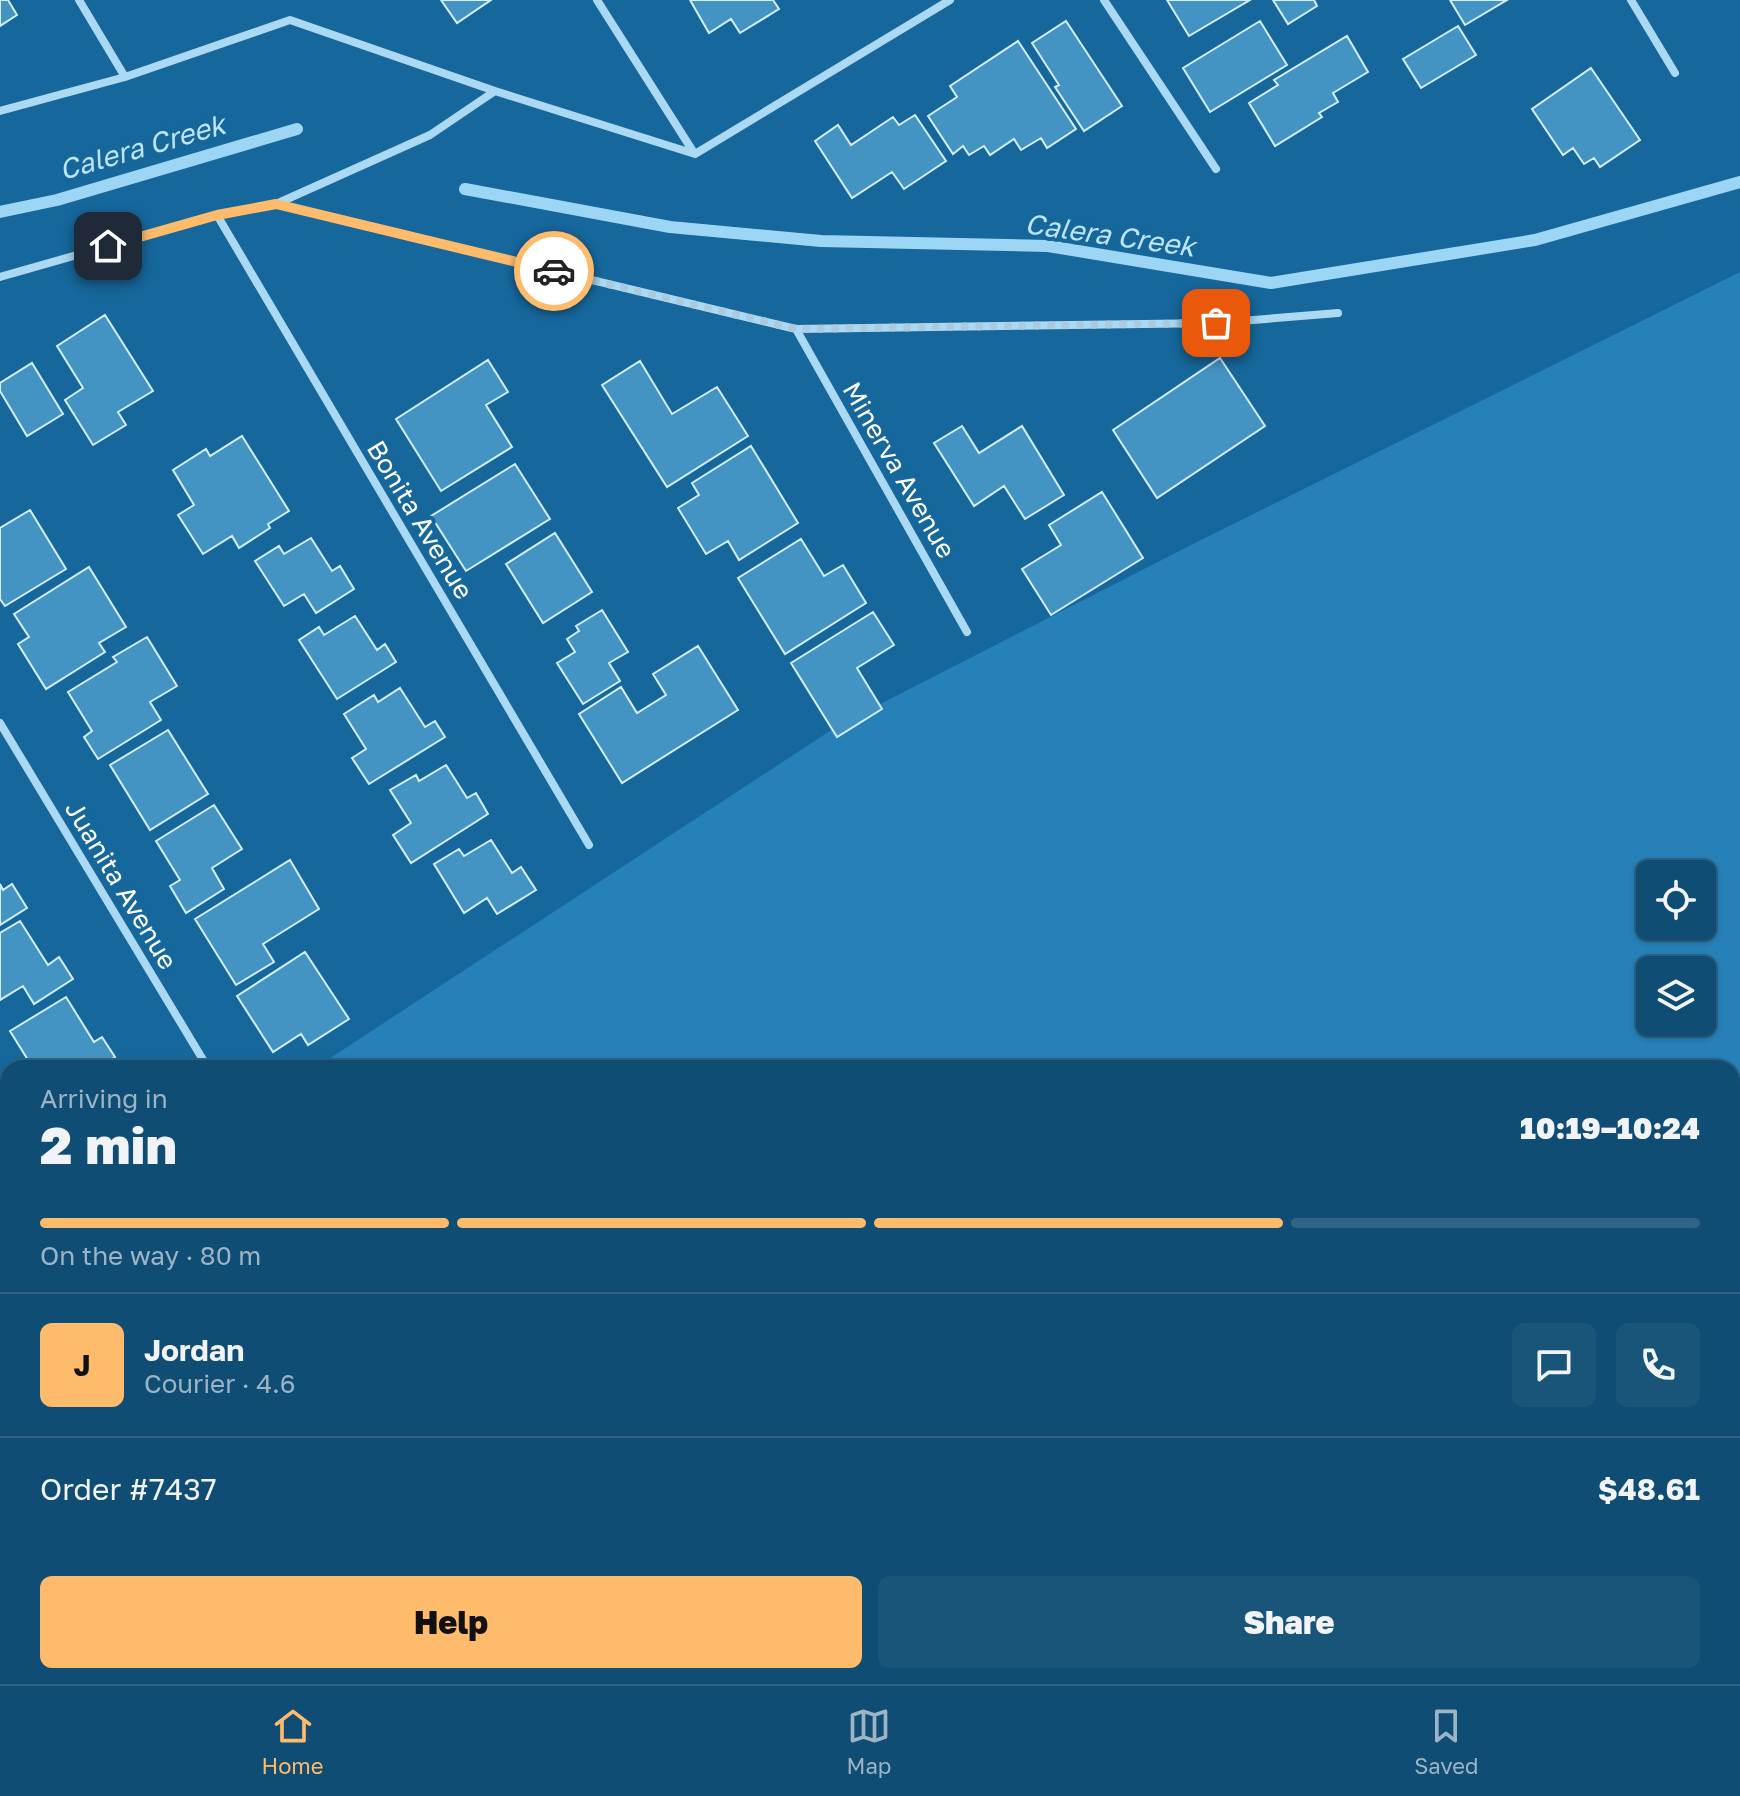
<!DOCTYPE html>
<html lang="en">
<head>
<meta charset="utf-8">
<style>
  :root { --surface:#104d74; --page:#195479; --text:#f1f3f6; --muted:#9cb4c5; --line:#306486; --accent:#ffbb6c }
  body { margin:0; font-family:"Golos Text",sans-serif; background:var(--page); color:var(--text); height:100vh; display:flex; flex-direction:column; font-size:30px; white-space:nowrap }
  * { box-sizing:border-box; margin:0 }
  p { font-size:26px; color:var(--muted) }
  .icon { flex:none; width:44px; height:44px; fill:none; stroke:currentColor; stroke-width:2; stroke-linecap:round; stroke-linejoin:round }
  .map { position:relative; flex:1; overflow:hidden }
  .details { position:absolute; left:0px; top:1060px; width:1740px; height:624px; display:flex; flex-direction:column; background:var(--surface); border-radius:24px 24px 0 0; box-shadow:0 2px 6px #0004,0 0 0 2px var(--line) }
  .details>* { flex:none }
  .tools { position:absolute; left:1636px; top:860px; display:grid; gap:16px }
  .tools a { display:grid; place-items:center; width:80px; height:80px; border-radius:12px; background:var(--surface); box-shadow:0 2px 6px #0004,0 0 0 2px var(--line); font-size:40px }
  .pin { position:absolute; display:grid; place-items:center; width:68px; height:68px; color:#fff; margin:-34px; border-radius:16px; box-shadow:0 4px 12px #0006 }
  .courier { position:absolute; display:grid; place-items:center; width:80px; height:80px; margin:-40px; border:6px solid #ffbb6c; border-radius:50%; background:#fff; color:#222; box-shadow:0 2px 10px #0007 }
  .summary em { font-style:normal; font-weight:800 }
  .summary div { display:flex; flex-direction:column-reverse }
  .summary { display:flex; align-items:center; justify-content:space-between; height:136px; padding:0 40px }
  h1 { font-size:52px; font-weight:800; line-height:60px }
  .bar { display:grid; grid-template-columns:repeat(4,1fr); gap:12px 8px; align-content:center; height:96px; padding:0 40px }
  .bar i { height:10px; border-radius:6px; background:var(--line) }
  .bar .selected { background:var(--accent) }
  .bar p { grid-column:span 4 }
  .line { display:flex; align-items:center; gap:20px; padding:0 40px; border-top:2px solid var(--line) }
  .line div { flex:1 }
  .round { display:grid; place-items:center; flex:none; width:84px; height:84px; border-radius:12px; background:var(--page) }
  .cta { display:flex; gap:16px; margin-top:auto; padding:16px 40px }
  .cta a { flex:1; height:92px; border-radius:12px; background:var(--accent); color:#111; font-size:32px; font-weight:800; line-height:92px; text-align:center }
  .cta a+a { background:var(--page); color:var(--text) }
  .dock { display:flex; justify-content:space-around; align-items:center; height:112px; border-top:2px solid var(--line); background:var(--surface); font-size:22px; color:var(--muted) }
  .dock a { display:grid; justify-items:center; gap:4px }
  .dock .selected { color:var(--accent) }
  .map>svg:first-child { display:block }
</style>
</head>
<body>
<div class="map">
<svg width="1740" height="1684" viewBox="0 0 1740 1684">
  <rect width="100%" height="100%" fill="#16679b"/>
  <path fill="#2581b7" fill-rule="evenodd" d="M1740 272V1684H778L784 1676H1732V1068H315L839 725 1193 544ZM1650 874H1702V926H1650ZM1650 970H1702V1022H1650Z
    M8 1269V1676H757L754 1684H0V1275Z"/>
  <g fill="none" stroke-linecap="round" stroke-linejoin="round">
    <path stroke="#9dd6f5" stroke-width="12" d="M465 189 670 227 821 241 1048 246 1271 283 1535 240 1740 182
      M0 212 57 200 297 129"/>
  </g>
  <path fill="#4393c3" stroke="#d3edfd" stroke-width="2" d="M0 0H8L17 15 0 26Z
    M441 0H491L457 23Z
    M690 0H773L779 9 740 33 731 19 709 33Z
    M1167 0H1250L1189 36Z
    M1273 0H1314L1317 6 1288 24Z
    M1450 0H1507L1465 25Z
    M1066 21 1122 106 1084 131 1055 87 1059 85 1032 43Z
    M1260 21 1287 65 1210 112 1183 68Z
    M1458 26 1476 55 1421 88 1403 59Z
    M1347 36 1368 72 1333 93 1338 102 1319 113 1322 117 1275 146 1249 103 1278 85 1274 80Z
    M1018 41 1076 129 1047 148 1041 138 1021 150 1014 139 990 155 984 146 969 155 963 146 953 154 928 116 957 97 950 86Z
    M1591 68 1640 140 1600 167 1594 158 1584 164 1573 148 1563 155 1532 109Z
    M915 115 946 161 904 189 892 172 852 198 815 141 838 125 851 145 893 117 899 125Z
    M105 315 153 391 118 412 126 425 93 445 65 400 83 388 57 346Z
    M1220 358 1265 426 1157 498 1113 430Z
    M488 360 508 392 486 405 512 447 441 491 396 419Z
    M640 361 672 414 717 387 748 436 667 487 602 385Z
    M32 363 63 414 27 436 0 391V383Z
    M962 426 979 453 1022 426 1064 495 1025 519 1004 486 974 506 934 443Z
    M242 436 289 511 268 524 270 528 239 548 232 536 203 554 178 515 194 505 173 470 206 449 210 456Z
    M751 446 798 523 739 560 728 541 706 554 678 508 699 495 692 483Z
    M515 464 550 519 466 571 431 516Z
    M1102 492 1143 558 1051 615 1022 569 1061 545 1049 525Z
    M30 510 66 569 5 606 0 599V528Z
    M555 533 592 592 543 623 506 564Z
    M311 538 332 571 340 566 354 589 316 613 304 594 284 606 255 561 279 546 284 554Z
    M801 539 824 576 843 565 866 603 785 654 738 578Z
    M89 567 126 627 99 643 105 652 46 689 18 644 29 637 14 614Z
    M602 610 628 652 609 663 620 681 583 704 557 663 575 652 567 639 579 631 576 626Z
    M873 612 894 645 857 668 882 709 837 737 791 663Z
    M355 616 377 650 385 644 396 662 337 699 299 640 319 627 324 635Z
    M147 637 177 686 150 702 161 720 98 759 84 737 92 731 68 692 117 662 113 657Z
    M698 646 738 710 622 783 579 714 621 687 637 713 666 695 653 674Z
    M400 688 425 727 435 721 445 737 369 784 352 758 366 749 344 714 374 695 378 702Z
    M168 730 208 794 150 830 110 765Z
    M446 765 467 798 476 793 488 814 411 863 393 835 411 823 390 790 416 775 419 781Z
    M214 805 242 849 212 868 224 889 186 913 170 886 180 880 156 841Z
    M491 840 512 873 521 867 536 890 497 914 487 898 464 913 434 864 459 849 464 856Z
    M290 860 319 909 263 944 274 962 236 985 195 919Z
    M0 884 3 890 12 884 27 908 0 925Z
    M20 921 48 965 59 957 73 979 34 1004 23 986 0 1000V933Z
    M305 952 349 1019 308 1045 301 1034 273 1052 237 996Z
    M66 997 94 1042 102 1037 115 1057 98 1068H33L10 1031Z"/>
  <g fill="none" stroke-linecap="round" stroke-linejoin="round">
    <path stroke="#abd8f3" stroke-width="8" d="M79 0 125 77
      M597 0 694 153
      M1104 0 1216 169
      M1631 0 1675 73
      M0 111 125 77 290 20 495 91
      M276 204 796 329 1216 323 1338 313
      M217 215 589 845
      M0 277 217 215 276 204 430 135 495 91 695 154 950 0
      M796 329 967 632
      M0 723 208 1068"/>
  </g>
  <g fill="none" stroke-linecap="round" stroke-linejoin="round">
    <path stroke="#adcadc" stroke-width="8" stroke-dasharray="0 14.4" d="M554 271 796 329 1216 323"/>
    <path stroke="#ffbb6c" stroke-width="10" d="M108 246 217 215 276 204 554 271"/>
  </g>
  <g text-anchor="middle" stroke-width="8" stroke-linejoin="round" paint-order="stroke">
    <g font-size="26" fill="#fff" stroke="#16679b">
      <text transform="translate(899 470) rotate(60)" y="9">Minerva Avenue</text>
      <text transform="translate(420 520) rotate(59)" y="9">Bonita Avenue</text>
      <text transform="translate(121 885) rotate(59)" y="9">Juanita Avenue</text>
    </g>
    <g font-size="28" font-style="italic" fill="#bee4fa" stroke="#16679b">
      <text transform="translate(142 147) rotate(-16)" y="10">Calera Creek</text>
      <text transform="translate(1110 235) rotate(8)" y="10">Calera Creek</text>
    </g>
  </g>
</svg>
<div class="tools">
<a><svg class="icon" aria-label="locate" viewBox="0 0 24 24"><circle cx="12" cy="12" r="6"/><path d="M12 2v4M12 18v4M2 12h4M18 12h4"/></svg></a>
<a><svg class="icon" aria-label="layers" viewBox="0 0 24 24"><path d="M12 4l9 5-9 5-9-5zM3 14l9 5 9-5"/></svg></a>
</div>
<div class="pin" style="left:1216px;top:323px;background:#ea580c"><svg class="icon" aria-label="bag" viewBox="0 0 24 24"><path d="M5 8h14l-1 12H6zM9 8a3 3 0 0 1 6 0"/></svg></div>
<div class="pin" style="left:108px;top:246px;background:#1f2937"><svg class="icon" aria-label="home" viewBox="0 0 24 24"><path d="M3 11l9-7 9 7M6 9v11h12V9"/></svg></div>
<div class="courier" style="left:554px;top:271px"><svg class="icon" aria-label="car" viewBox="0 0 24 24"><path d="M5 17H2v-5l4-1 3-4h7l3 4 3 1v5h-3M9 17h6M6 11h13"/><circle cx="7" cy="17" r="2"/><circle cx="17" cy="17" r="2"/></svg></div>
<section class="details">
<div class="summary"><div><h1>2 min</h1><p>Arriving in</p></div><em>10:19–10:24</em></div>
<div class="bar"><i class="selected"></i><i class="selected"></i><i class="selected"></i><i></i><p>On the way · 80 m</p></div>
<div class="line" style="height:144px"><b class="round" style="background:var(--accent);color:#111">J</b><div><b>Jordan</b><p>Courier · 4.6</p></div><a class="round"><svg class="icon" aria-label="chat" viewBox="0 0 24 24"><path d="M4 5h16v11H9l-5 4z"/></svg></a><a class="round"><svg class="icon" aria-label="phone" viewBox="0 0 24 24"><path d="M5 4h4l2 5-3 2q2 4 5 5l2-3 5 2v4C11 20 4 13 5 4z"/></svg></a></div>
<div class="line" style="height:104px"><div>Order #7437</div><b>$48.61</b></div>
<div class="cta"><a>Help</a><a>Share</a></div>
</section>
</div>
<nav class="dock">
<a class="selected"><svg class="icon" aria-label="home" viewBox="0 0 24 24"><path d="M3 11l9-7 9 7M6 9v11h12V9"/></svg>Home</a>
<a><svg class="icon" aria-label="map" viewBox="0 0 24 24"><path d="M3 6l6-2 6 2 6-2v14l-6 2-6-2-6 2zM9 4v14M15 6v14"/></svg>Map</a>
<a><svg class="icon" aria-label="saved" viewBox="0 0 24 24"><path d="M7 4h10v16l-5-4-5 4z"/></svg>Saved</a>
</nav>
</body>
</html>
